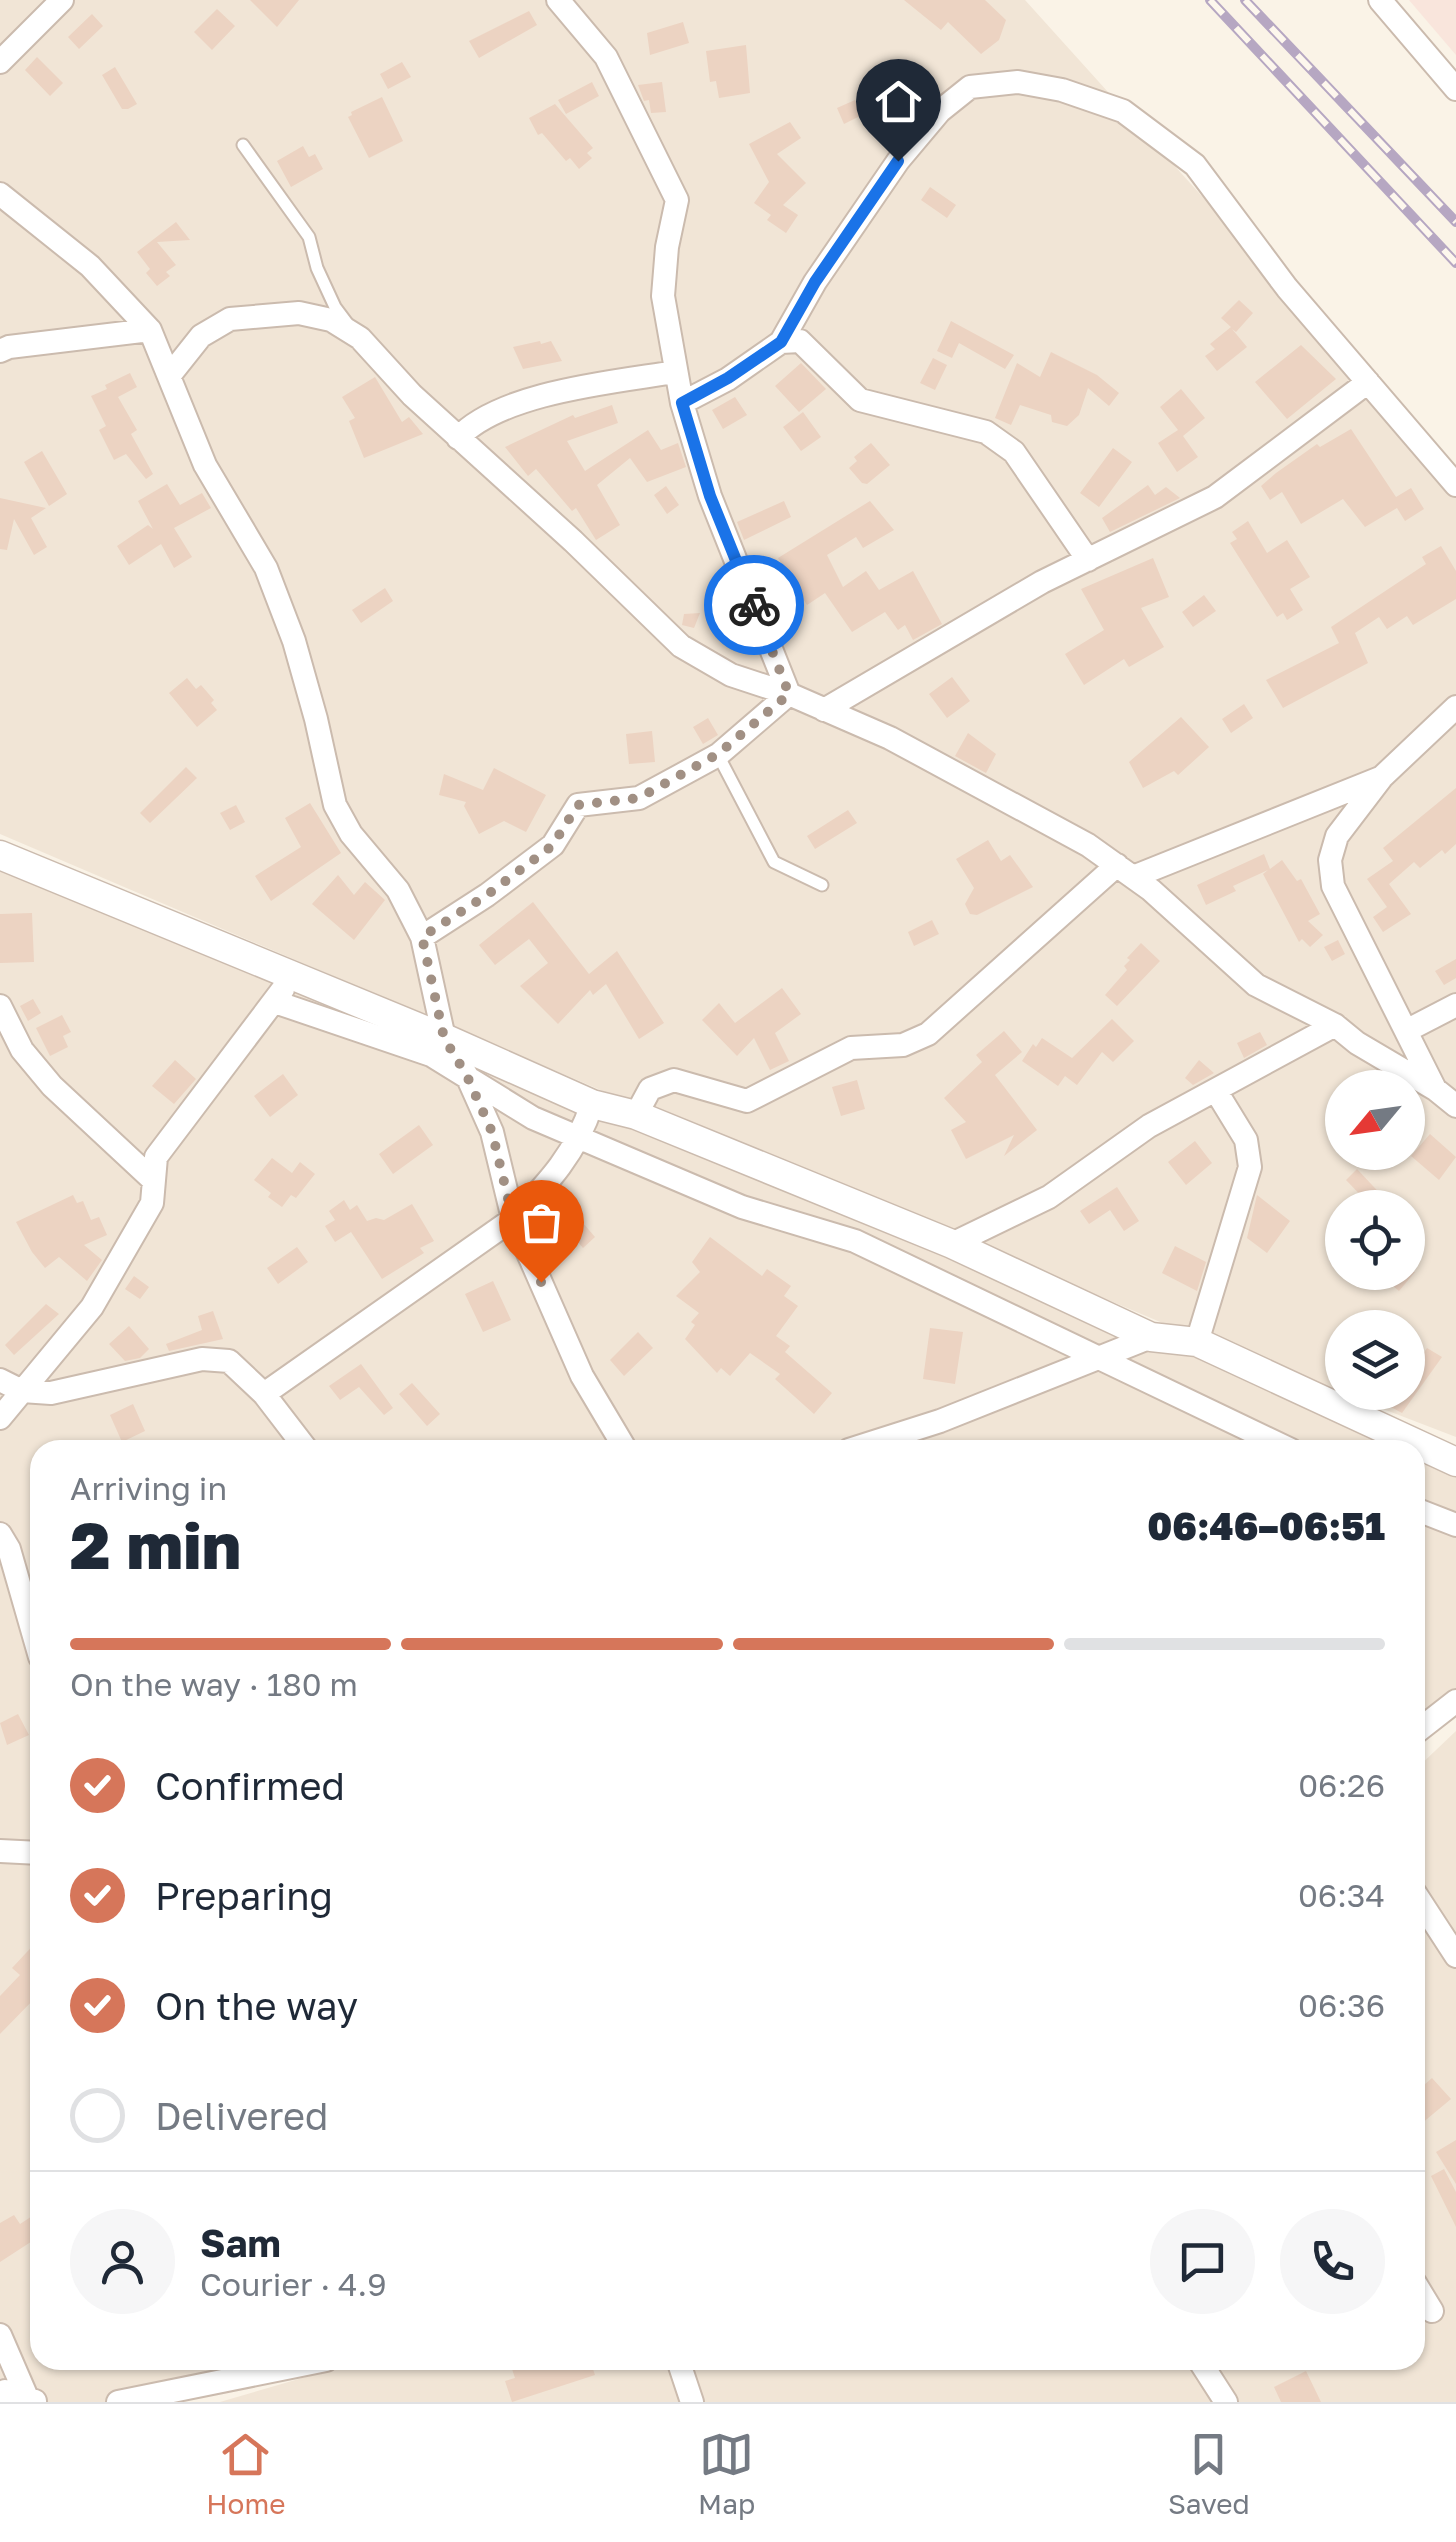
<!DOCTYPE html>
<html lang="en">
<head>
<meta charset="utf-8">
<style>
  :root { --surface:#fff; --page:#f6f6f7; --text:#1f2937; --muted:#747a83; --line:#e0e1e3; --accent:#d6765a }
  body { margin:0; font-family:"Golos Text",sans-serif; background:var(--page); color:var(--text); height:100vh; display:flex; flex-direction:column; font-size:38px; white-space:nowrap }
  * { box-sizing:border-box; margin:0 }
  p { font-size:32px; color:var(--muted) }
  .icon { flex:none; width:55px; height:55px; fill:none; stroke:currentColor; stroke-width:2; stroke-linecap:round; stroke-linejoin:round }
  .map { position:relative; flex:1; overflow:hidden }
  .sheet { position:absolute; left:30px; top:1440px; width:1395px; height:930px; display:flex; flex-direction:column; background:var(--surface); border-radius:30px; box-shadow:0 2px 8px #0004 }
  .sheet>* { flex:none }
  .needle { width:65px; rotate:241deg }
  .fabs { position:absolute; left:1325px; top:1070px; display:grid; gap:20px }
  .fabs a { display:grid; place-items:center; width:100px; height:100px; border-radius:50%; background:var(--surface); box-shadow:0 2px 8px #0004; font-size:50px }
  .pin { position:absolute; display:grid; place-items:center; width:85px; height:85px; color:#fff; margin:-102px -42px; border-radius:50% 50% 50% 0; rotate:-45deg; box-shadow:0 0 10px #0007 }
  .pin .icon { rotate:45deg }
  .courier { position:absolute; display:grid; place-items:center; width:100px; height:100px; margin:-50px; border:8px solid #1a73e8; border-radius:50%; background:#fff; color:#222; box-shadow:0 2px 12px #0007 }
  .overview em { font-style:normal; font-weight:800 }
  .overview div { display:flex; flex-direction:column-reverse }
  .overview { display:flex; align-items:center; justify-content:space-between; height:170px; padding:0 40px }
  h1 { font-size:65px; font-weight:800; line-height:75px }
  .bar { display:grid; grid-template-columns:repeat(4,1fr); gap:15px 10px; align-content:center; height:120px; padding:0 40px }
  .bar i { height:12px; border-radius:8px; background:var(--line) }
  .bar .active { background:var(--accent) }
  .bar p { grid-column:span 4 }
  .line { display:flex; align-items:center; gap:25px; padding:0 40px; border-top:2px solid var(--line) }
  .line div { flex:1 }
  .round { display:grid; place-items:center; flex:none; width:105px; height:105px; border-radius:52px; background:var(--page) }
  ol { padding:0 40px; list-style:none }
  li { display:flex; align-items:center; gap:30px; height:110px }
  li p { margin-inline-start:auto }
  li .icon { padding:10px; border-radius:50%; background:var(--accent); color:#fff; stroke-width:4 }
  li:last-child { color:var(--muted) }
  li i { width:55px; height:55px; border:5px solid var(--line); border-radius:50% }
  .tab-bar { display:flex; justify-content:space-around; align-items:center; height:140px; border-top:2px solid var(--line); background:var(--surface); font-size:28px; color:var(--muted) }
  .tab-bar a { display:grid; justify-items:center; gap:5px }
  .tab-bar .active { color:var(--accent) }
  .map>svg:first-child { display:block }
</style>
</head>
<body>
<div class="map">
<svg width="1456" height="2402" viewBox="0 0 1456 2402">
  <rect width="100%" height="100%" fill="#faf3e7"/>
  <path fill="#f1e5d6" fill-rule="evenodd" d="M0 0H1025L1456 478V1437L1191 1335 990 1250 1456 1462V1701L1415 1733V1450H40V2360H326L118 2402H38L0 2393V855L563 1090 631 1103 0 834ZM1342 1088H1408V1152H1342ZM1342 1208H1408V1272H1342ZM1342 1328H1408V1392H1342Z
    M1456 1731V2402H220L364 2360H1415V1770Z"/>
  <path fill="#f9e5dc" d="M1409 0H1456V55Z"/>
  <path fill="#ecd3c2" d="M250 0H299L277 27Z
    M904 0H985L1006 20 999 40 981 54 948 22 941 30Z
    M217 9 235 26 212 50 194 32Z
    M529 11 537 25 479 58 469 41Z
    M92 14 103 26 79 49 68 37Z
    M683 22 689 43 650 55 647 33Z
    M746 45 750 93 719 98 716 81 710 82 706 51Z
    M37 57 63 83 50 96 25 70Z
    M402 62 411 77 388 89 380 74Z
    M115 67 137 104 128 109H122L102 75Z
    M592 82 599 96 566 114 558 100Z
    M662 82 666 112 651 113 649 100 644 101 638 85Z
    M382 97 403 141 369 158 348 117 352 115 351 112Z
    M855 100 862 115 844 124 837 108Z
    M555 104 593 148 587 153 592 158 579 169 570 158 566 161 542 133 538 135 529 118Z
    M790 122 801 138 777 154 806 183 783 205 798 215 786 233 767 220 771 215 754 203 769 182 749 144Z
    M303 146 309 157 315 154 323 169 291 187 277 161Z
    M930 187 956 205 947 218 921 200Z
    M176 222 190 240 157 242 176 265 166 272 170 276 157 286 146 273 150 269 137 252Z
    M1239 300 1253 313 1236 332 1232 329 1247 347 1217 371 1205 356 1215 349 1210 344 1231 327 1221 318Z
    M951 321 1014 355 1005 369 959 343 952 358 937 351Z
    M540 341 541 344 551 341 562 361 523 369 513 347Z
    M1301 345 1336 379 1287 419 1255 382Z
    M1051 352 1097 375 1119 393 1109 406 1088 388 1079 415 1067 426 1052 422 1051 415 1020 405 1011 425 995 418 1017 363 1040 377Z
    M933 358 947 365 935 390 920 383Z
    M801 363 826 389 799 412 775 386Z
    M130 373 137 387 118 397 137 430 131 434 153 474 146 479 126 454 114 460 99 430 106 426 91 396 107 389 105 385Z
    M375 377 402 422 409 417 423 434 364 458 349 421 355 418 342 397Z
    M1181 389 1205 418 1183 436 1198 457 1177 472 1158 443 1178 430 1160 407Z
    M735 397 747 415 723 429 712 410Z
    M612 405 618 423 567 441 585 471 648 430 661 450 678 443 686 467 647 482 630 458 597 485 620 525 596 540 576 508 572 511 536 469 528 476 505 447 573 415 575 418Z
    M803 412 821 437 801 451 783 427Z
    M1351 429 1396 497 1411 488 1424 509 1405 521 1397 508 1365 527 1343 499 1301 524 1282 492 1270 500 1261 486 1276 473 1317 444 1320 447Z
    M871 443 890 465 867 484 862 483 849 468 857 461 854 457Z
    M1113 448 1132 462 1099 507 1080 493Z
    M42 451 67 494 49 506 24 462Z
    M167 484 180 505 202 493 211 508 174 528 192 557 174 568 161 544 129 565 117 546 148 525 153 529 138 501Z
    M1148 485 1155 495 1166 487 1180 498 1110 532 1102 518Z
    M666 486 679 505 667 514 654 495Z
    M0 498 46 508 31 518 47 547 34 555 14 519 7 550 0 549Z
    M784 501 791 517 744 540 737 522Z
    M870 501 894 530 863 548 856 537 827 555 843 587 866 571 879 590 913 571 942 624 913 640 905 625 898 630 885 612 852 632 825 593 807 605 778 558Z
    M1248 521 1267 553 1287 540 1310 577 1290 589 1303 610 1287 620 1283 613 1277 617 1230 543 1237 539 1232 532Z
    M1441 546 1456 571V599L1413 625 1407 616 1387 629 1379 617 1355 633 1368 663 1283 708 1266 680 1339 643 1331 627 1426 564 1422 557Z
    M1153 558 1169 597 1141 608 1164 647 1129 667 1124 659 1084 685 1065 654 1104 630 1081 589Z
    M385 588 393 601 361 623 352 610Z
    M1204 595 1216 611 1193 627 1182 612Z
    M700 613 694 628 682 625 684 614Z
    M952 677 970 701 947 718 929 694Z
    M187 678 196 689 201 685 214 700 211 703 217 710 197 727 169 693Z
    M1244 704 1253 718 1231 733 1222 719Z
    M1181 717 1209 747 1178 775 1174 771 1143 788 1129 762Z
    M708 718 718 735 703 744 693 727Z
    M652 731 655 762 629 764 626 734Z
    M968 733 996 754 986 773 955 756Z
    M186 767 197 778 150 823 140 813Z
    M494 768 546 795 526 832 504 821 479 834 464 806 466 802 439 795 444 774 483 790Z
    M1456 788V844L1445 854 1442 850 1420 868 1414 862 1389 884 1411 914 1383 932 1373 917 1387 907 1367 879 1393 861 1383 848Z
    M310 803 341 853 271 901 255 876 301 847 285 818Z
    M236 805 245 822 230 830 220 813Z
    M848 810 857 823 815 849 807 836Z
    M988 840 1001 861 1010 855 1033 887 977 915 970 914 965 904 974 888 956 859Z
    M1264 854 1270 869 1282 860 1297 881 1301 879 1320 914 1308 921 1323 935 1310 947 1302 939 1299 942 1263 874 1268 870 1233 886 1236 891 1206 905 1197 885Z
    M338 875 354 895 365 882 385 900 354 940 312 904Z
    M533 902 589 974 617 951 664 1023 639 1039 606 984 593 995 590 990 558 1024 520 986 548 963 529 939 495 965 479 945Z
    M32 913 34 962 0 963V914Z
    M932 920 939 934 914 946 908 932Z
    M1338 940 1345 954 1332 961 1324 947Z
    M1141 943 1160 961 1117 1006 1105 995 1127 970 1124 966 1130 960 1127 958Z
    M1456 959V978L1444 985 1435 971Z
    M782 988 801 1014 775 1033 789 1061 770 1070 754 1038 737 1056 702 1020 719 1003 735 1023Z
    M33 999 41 1013 28 1021 20 1006Z
    M62 1015 71 1032 63 1036 68 1047 50 1056 36 1028Z
    M1112 1019 1134 1041 1113 1062 1102 1052 1077 1085 1065 1076 1058 1086 1022 1061 1033 1044 1036 1047 1042 1038 1072 1058Z
    M1004 1031 1022 1052 995 1075 1037 1130 1004 1156 1014 1135 966 1159 951 1130 966 1122 944 1098 982 1062 976 1055Z
    M1260 1032 1267 1045 1244 1058 1237 1043Z
    M175 1060 196 1079 174 1104 152 1086Z
    M1199 1060 1214 1073 1193 1085 1185 1078Z
    M283 1074 298 1095 270 1117 254 1096Z
    M857 1080 865 1109 841 1116 832 1087Z
    M419 1125 433 1145 393 1174 379 1154Z
    M1430 1134 1456 1157 1439 1180 1411 1156Z
    M1195 1141 1212 1163 1186 1185 1168 1162Z
    M272 1158 292 1173 300 1162 315 1174 296 1198 291 1195 282 1207 268 1197 271 1193 254 1180Z
    M1357 1169 1388 1202 1383 1208H1373L1346 1180Z
    M1117 1187 1139 1221 1124 1231 1110 1210 1089 1224 1080 1211Z
    M73 1195 77 1203 83 1201 91 1220 99 1217 107 1235 84 1245 102 1260 87 1281 59 1257 45 1268 32 1252 16 1222Z
    M1257 1195 1290 1221 1267 1253 1247 1238Z
    M344 1200 350 1210 357 1205 367 1221 376 1218 384 1220 412 1204 434 1241 420 1248 424 1253 382 1279 351 1232 335 1242 325 1226 335 1220 329 1211Z
    M583 1223 595 1237 583 1248 571 1234Z
    M710 1237 762 1276 767 1269 791 1286 784 1296 798 1306 776 1336 790 1346 785 1352 832 1393 814 1414 775 1379 780 1374 750 1353 730 1376 721 1368 717 1373 685 1339 695 1325 691 1322 699 1313 676 1296 700 1272 692 1262Z
    M1175 1246 1206 1262 1197 1291 1162 1273Z
    M297 1247 308 1262 278 1284 267 1268Z
    M1376 1272H1415L1399 1291Z
    M134 1276 149 1287 140 1299 125 1289Z
    M493 1281 511 1320 483 1332 465 1294Z
    M46 1304 59 1314 14 1355 5 1345Z
    M213 1311 223 1339 169 1351 166 1344 202 1330 198 1316Z
    M129 1326 149 1349 140 1358 125 1361 109 1344Z
    M930 1328 963 1332 955 1384 923 1379Z
    M638 1332 653 1348 624 1376 610 1360Z
    M1427 1348 1442 1357 1402 1413 1363 1392H1408V1376Z
    M361 1364 393 1408 384 1415 359 1387 340 1400 329 1386Z
    M412 1383 440 1414 427 1426 399 1394Z
    M133 1404 145 1431 122 1442 110 1415Z
    M18 1714 29 1735 7 1745 0 1723Z
    M40 1938V1979L31 1988 38 1995 0 2034V1996L20 1975 12 1968Z
    M1432 2078 1451 2099 1415 2129V2093Z
    M1456 2140V2184L1436 2152Z
    M1444 2169 1456 2192V2227L1431 2176Z
    M40 2211V2236L0 2262V2223L14 2215 20 2224Z
    M509 2360H590L595 2375 512 2402 505 2381 515 2378Z
    M1306 2371 1321 2402H1281L1274 2387Z"/>
  <g fill="none" stroke-linecap="round" stroke-linejoin="round">
    <g stroke="#cbbbae" stroke-width="15">
      <path id="service" d="M243 145 309 237 317 268 335 307 347 323
        M718 755 774 862 822 885"/>
    </g>
    <g stroke="#cbbbae" stroke-width="26">
      <path id="minor" d="M558 0 606 57 677 200 667 247 663 296 682 403
        M1380 0 1456 89
        M0 62 62 0
        M0 194 90 266 150 330 205 465 266 568 294 641 316 719 335 805 351 834 398 890 422 937 444 1038 467 1076 492 1132 513 1219 582 1376 626 1450
        M781 342 800 341 860 400 986 432 1014 452 1088 560
        M0 351 9 347 150 330
        M170 375 201 336 230 319 299 313 331 320 360 338 412 395 573 541 681 646 731 675 789 694 890 738 1088 845 1151 890 1256 985 1335 1025 1357 1043 1435 1089 1456 1106
        M458 438C501 392 614 382 675 372
        M824 710 1042 582 1215 497 1368 382
        M1133 877 1380 778
        M422 937 487 895 553 845 578 805 639 798 718 755 789 694 710 496 682 403 728 379 781 342 815 282 898 161 940 111 970 87 1018 82 1062 90 1123 111 1195 165 1287 288 1456 485
        M275 1002 431 1055 533 1118 742 1207 855 1241 1291 1450
        M0 1006 22 1050 52 1086 153 1180
        M1406 1031 1456 1005
        M1435 1089 1333 886 1330 860 1337 836 1382 777 1456 707
        M636 1115 650 1089 674 1080 747 1101 851 1048 903 1045 928 1034 1117 865
        M952 1244 1049 1197 1149 1126 1335 1025
        M1197 1342 1250 1167 1246 1140 1216 1091
        M0 1380 22 1391 51 1393 202 1359 229 1361 264 1394 307 1450
        M264 1394 513 1219C549 1182 576 1153 592 1104
        M0 1418 92 1307 152 1203 156 1157 283 989
        M849 1450 940 1421 1151 1337
        M1415 1509 1456 1525
        M0 1534 9 1549 40 1657
        M1415 1733 1456 1701
        M0 1851 40 1853
        M1415 1893 1456 1956
        M1415 2283 1432 2311
        M0 2335 29 2402
        M678 2360 692 2402
        M1199 2360 1226 2402
        M0 2393 5 2391 35 2401
        M118 2402 326 2360"/>
    </g>
    <g stroke="#cbbbae" stroke-width="31">
      <path id="tertiary" d="M0 855 444 1038 592 1104 636 1115 952 1244 1151 1337 1197 1342 1456 1462"/>
    </g>
    <use href="#service" stroke="#fff" stroke-width="11"/>
    <use href="#minor" stroke="#fff" stroke-width="22"/>
    <use href="#tertiary" stroke="#fff" stroke-width="28"/>
    <g stroke="#b6a7c2" stroke-width="10">
      <path id="rail" d="M1210 0 1456 263
        M1245 0 1456 222"/>
    </g>
    <use href="#rail" stroke="#fdf7ed" stroke-width="6" stroke-dasharray="19" stroke-linecap="butt"/>
  </g>
  <g fill="none" stroke-linecap="round" stroke-linejoin="round">
    <path stroke="#a19084" stroke-width="10" stroke-dasharray="0 18" d="M541 1282 513 1219 492 1132 467 1076 444 1038 422 937 487 895 552 846 578 805 639 798 718 754 789 694 754 605"/>
    <path stroke="#1a73e8" stroke-width="12" d="M754 605 710 496 682 403 728 378 781 342 815 282 898 161"/>
  </g>
</svg>
<div class="fabs">
<a><svg class="needle" viewBox="-14 -14 28 28"><path d="M0-13l5 13h-10z" fill="#e53935"/><path d="M0 13l5-13h-10z" fill="#747a83"/></svg></a>
<a><svg class="icon" aria-label="locate" viewBox="0 0 24 24"><circle cx="12" cy="12" r="6"/><path d="M12 2v4M12 18v4M2 12h4M18 12h4"/></svg></a>
<a><svg class="icon" aria-label="layers" viewBox="0 0 24 24"><path d="M12 4l9 5-9 5-9-5zM3 14l9 5 9-5"/></svg></a>
</div>
<div class="pin" style="left:541px;top:1282px;background:#ea580c"><svg class="icon" aria-label="bag" viewBox="0 0 24 24"><path d="M5 8h14l-1 12H6zM9 8a3 3 0 0 1 6 0"/></svg></div>
<div class="pin" style="left:898px;top:161px;background:#1f2937"><svg class="icon" aria-label="home" viewBox="0 0 24 24"><path d="M3 11l9-7 9 7M6 9v11h12V9"/></svg></div>
<div class="courier" style="left:754px;top:605px"><svg class="icon" aria-label="bike" viewBox="0 0 24 24"><circle cx="6" cy="16" r="4"/><circle cx="18" cy="16" r="4"/><path d="M6 16l4-8h5l3 8M10 8l3 8H6M13 5h3"/></svg></div>
<section class="sheet">
<div class="overview"><div><h1>2 min</h1><p>Arriving in</p></div><em>06:46–06:51</em></div>
<div class="bar"><i class="active"></i><i class="active"></i><i class="active"></i><i></i><p>On the way · 180 m</p></div>
<ol>
<li><svg class="icon" aria-label="check" viewBox="0 0 24 24"><path d="M5 12l5 5 9-10"/></svg>Confirmed<p>06:26</p></li>
<li><svg class="icon" aria-label="check" viewBox="0 0 24 24"><path d="M5 12l5 5 9-10"/></svg>Preparing<p>06:34</p></li>
<li><svg class="icon" aria-label="check" viewBox="0 0 24 24"><path d="M5 12l5 5 9-10"/></svg>On the way<p>06:36</p></li>
<li><i></i>Delivered</li>
</ol>
<div class="line" style="height:180px"><a class="round"><svg class="icon" aria-label="person" viewBox="0 0 24 24"><circle cx="12" cy="8" r="4"/><path d="M4 21q1-7 8-7t8 7"/></svg></a><div><b>Sam</b><p>Courier · 4.9</p></div><a class="round"><svg class="icon" aria-label="chat" viewBox="0 0 24 24"><path d="M4 5h16v11H9l-5 4z"/></svg></a><a class="round"><svg class="icon" aria-label="phone" viewBox="0 0 24 24"><path d="M5 4h4l2 5-3 2q2 4 5 5l2-3 5 2v4C11 20 4 13 5 4z"/></svg></a></div>
</section>
</div>
<nav class="tab-bar">
<a class="active"><svg class="icon" aria-label="home" viewBox="0 0 24 24"><path d="M3 11l9-7 9 7M6 9v11h12V9"/></svg>Home</a>
<a><svg class="icon" aria-label="map" viewBox="0 0 24 24"><path d="M3 6l6-2 6 2 6-2v14l-6 2-6-2-6 2zM9 4v14M15 6v14"/></svg>Map</a>
<a><svg class="icon" aria-label="saved" viewBox="0 0 24 24"><path d="M7 4h10v16l-5-4-5 4z"/></svg>Saved</a>
</nav>
</body>
</html>
